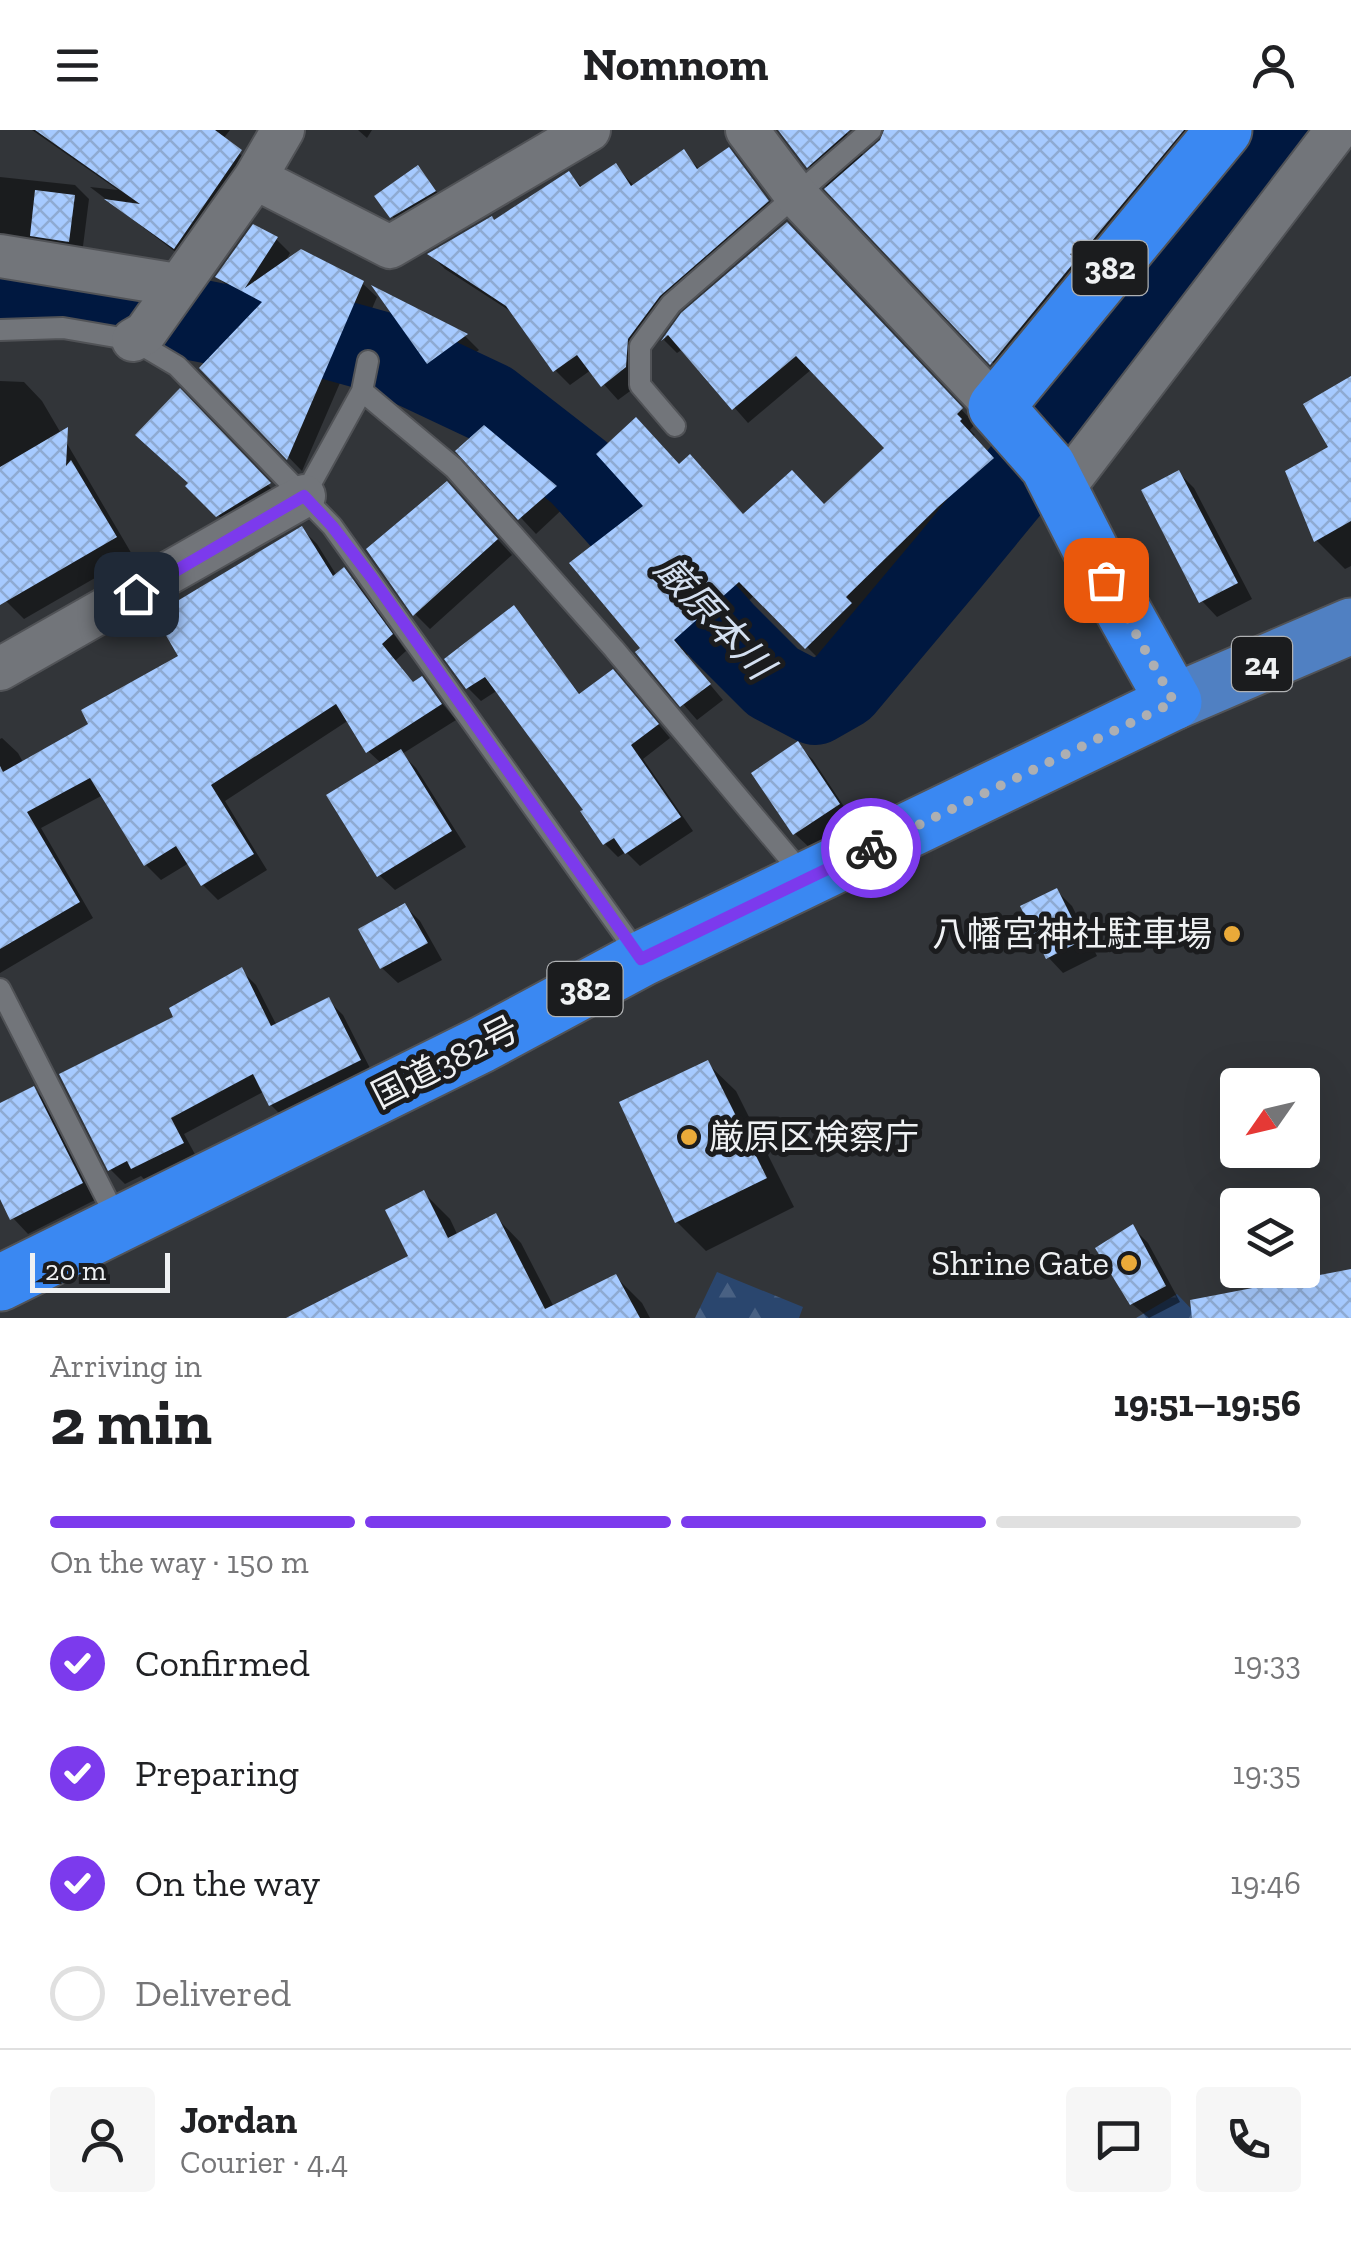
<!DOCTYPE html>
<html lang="en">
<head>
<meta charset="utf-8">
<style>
  :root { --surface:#fff; --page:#f6f6f6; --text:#202124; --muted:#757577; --line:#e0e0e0; --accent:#7c3aed }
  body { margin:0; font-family:"Zilla Slab","Noto Sans JP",serif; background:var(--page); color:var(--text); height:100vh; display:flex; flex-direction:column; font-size:38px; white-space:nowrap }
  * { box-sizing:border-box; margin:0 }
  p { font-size:32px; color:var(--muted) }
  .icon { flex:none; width:55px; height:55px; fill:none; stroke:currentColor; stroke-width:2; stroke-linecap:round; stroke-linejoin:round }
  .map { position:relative; height:1188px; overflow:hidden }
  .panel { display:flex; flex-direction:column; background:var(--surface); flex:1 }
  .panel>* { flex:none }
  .needle { width:65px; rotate:236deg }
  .tools { position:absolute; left:1220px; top:938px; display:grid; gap:20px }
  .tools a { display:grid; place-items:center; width:100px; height:100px; border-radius:10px; background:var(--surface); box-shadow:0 10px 40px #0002; font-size:50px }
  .scale { position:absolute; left:30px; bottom:25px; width:140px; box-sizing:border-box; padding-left:10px; border:5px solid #eff1f3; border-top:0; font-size:28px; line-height:35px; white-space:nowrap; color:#eff1f3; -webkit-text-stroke:8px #1b1c1e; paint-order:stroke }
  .pin { position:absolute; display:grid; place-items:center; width:85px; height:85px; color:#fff; margin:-42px; border-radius:20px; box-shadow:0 5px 15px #0006 }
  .courier { position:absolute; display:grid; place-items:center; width:100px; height:100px; margin:-50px; border:8px solid #7c3aed; border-radius:50%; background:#fff; color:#222; box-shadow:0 2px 12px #0007 }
  .overview em { font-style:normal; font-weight:700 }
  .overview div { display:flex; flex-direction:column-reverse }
  .overview { display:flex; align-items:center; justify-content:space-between; height:170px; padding:0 50px }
  h1 { font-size:65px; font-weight:700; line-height:75px }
  .bar { display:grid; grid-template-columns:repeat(4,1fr); gap:15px 10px; align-content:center; height:120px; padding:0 50px }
  .bar i { height:12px; border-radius:8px; background:var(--line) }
  .bar .selected { background:var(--accent) }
  .bar p { grid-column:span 4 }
  .line { display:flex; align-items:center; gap:25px; padding:0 50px; border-top:2px solid var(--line) }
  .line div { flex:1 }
  .round { display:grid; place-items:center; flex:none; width:105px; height:105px; border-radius:10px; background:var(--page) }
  ol { padding:0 50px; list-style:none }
  li { display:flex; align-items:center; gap:30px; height:110px }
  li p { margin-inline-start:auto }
  li .icon { padding:10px; border-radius:50%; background:var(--accent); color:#fff; stroke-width:4 }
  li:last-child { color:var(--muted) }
  li i { width:55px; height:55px; border:5px solid var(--line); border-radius:50% }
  header { display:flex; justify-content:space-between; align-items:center; height:130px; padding:0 50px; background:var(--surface); font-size:45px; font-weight:700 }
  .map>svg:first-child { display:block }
</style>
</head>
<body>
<header><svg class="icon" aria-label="menu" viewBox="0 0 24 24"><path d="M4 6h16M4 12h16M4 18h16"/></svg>Nomnom<svg class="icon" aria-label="person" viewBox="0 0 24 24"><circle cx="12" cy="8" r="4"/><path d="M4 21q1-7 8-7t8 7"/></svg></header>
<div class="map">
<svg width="1351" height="1188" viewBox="0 0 1351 1188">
  <defs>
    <pattern id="forest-firs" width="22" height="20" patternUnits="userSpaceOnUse" patternTransform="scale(2.5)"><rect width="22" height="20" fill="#2a466e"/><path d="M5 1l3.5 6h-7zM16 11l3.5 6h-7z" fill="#496183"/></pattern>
    <pattern id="building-cross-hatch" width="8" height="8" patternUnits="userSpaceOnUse" patternTransform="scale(2.5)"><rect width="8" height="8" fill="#a6caff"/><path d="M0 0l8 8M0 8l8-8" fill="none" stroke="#8eaad2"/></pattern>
  </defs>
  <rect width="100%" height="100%" fill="#323539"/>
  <path fill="url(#forest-firs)" d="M717 1142 803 1177 799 1188H695Z
    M1177 1164 1200 1188H1136Z"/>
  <path fill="#0007" d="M32 0H230L223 9 256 38 190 133 90 57 118 60Z
    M358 0H372L367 8Z
    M781 0H844L863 25 861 27 874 40 915 0H1219L1011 252 828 59Z
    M728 20 782 87 675 181 643 225 641 253 618 270 591 240 570 255 555 240 516 185 445 139 431 125 495 92 569 44 583 58 616 36 634 56 683 22 700 40Z
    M418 38 442 69 399 94 392 86Z
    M0 47 75 55 89 69 82 124 0 119Z
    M276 109 290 123 284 134 362 153 377 167 302 341 202 238 261 176 232 161 218 147Z
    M801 109 975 294 970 300 975 305 972 307 1006 343 859 483 864 489 821 531 755 465 686 526 723 570 697 590 638 523 644 518 647 376 744 386 824 377 888 318 812 239 748 293 683 219 677 223 664 210 683 185Z
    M379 161 466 207 479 220 443 246 429 232Z
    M1351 249V436L1345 439 1316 410 1331 318Z
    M0 251 24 252 42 271 133 426 24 489 6 471H0Z
    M195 277 284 372 234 401 189 356Z
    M459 321 555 357 570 372 536 404Z
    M1179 343 1194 358 1252 469 1217 487 1202 471Z
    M462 370 512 425 430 499 415 484 369 420Z
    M302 399 317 414 337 446 344 440 359 456 406 521 395 531 415 554 422 549 456 590 402 624 416 638 466 717 395 760 379 745 382 634 368 621 349 590 225 671 267 740 218 770 203 755 189 733 161 750 145 734 103 665 41 698 93 788 0 843V609L2 608 18 623 24 634 92 594 181 527Z
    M514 478 581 566 626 555 670 608 643 629 693 701 640 736 626 722 618 727 605 714 584 682 586 680 498 560 481 571 468 558Z
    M797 614 813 630 853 690 811 719 795 704 755 643Z
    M1057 761 1072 776 1097 826 1063 843 1048 827Z
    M405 776 420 791 442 830 398 853 382 838 362 800Z
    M241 840 256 855 277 896 328 870 343 885 374 946 286 990 271 975 265 961 184 1004 197 1028 148 1053 141 1046 125 1054 110 1039 177 888Z
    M707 933 736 961 794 1077 706 1121 677 1092 623 973Z
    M34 959 49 975 97 1069 28 1104 13 1088 0 1063V975Z
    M424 1063 450 1089 458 1106 495 1086 521 1113 554 1177 616 1147 642 1173 650 1188H291L411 1128Z
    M1132 1097 1148 1113 1180 1172 1149 1188 1132 1174Z"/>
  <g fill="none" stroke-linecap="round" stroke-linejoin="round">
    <path stroke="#001840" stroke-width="82" d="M0 158 82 167 242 199 307 202 386 224 490 273 580 343 723 502 773 552 815 574 843 558 948 433 1045 315 1104 225 1177 139 1284 0"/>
  </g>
  <path fill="url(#building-cross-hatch)" d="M35 0H215L242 20 174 119 104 69 140 74Z
    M778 0H850L807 38Z
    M884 0H1184L1086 118 1070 124 1076 130 990 235 824 59 880 10Z
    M729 17 769 71 660 166 628 209 626 237 601 257 577 225 553 242 506 176 427 124 492 86 494 90 569 41 580 57 616 33 631 56 684 19 697 39Z
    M418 35 436 61 390 88 374 66Z
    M35 60 75 65 69 112 30 106Z
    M787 92 963 278 957 284 962 289 960 291 994 328 939 376 846 467 852 473 805 519 739 452 674 510 711 554 680 577 635 522 640 518 569 433 643 376 596 324 636 287 679 334 690 324 743 384 792 340 824 374 884 318 796 226 732 280 668 205 661 211 681 183Z
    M253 94 278 107 245 158 301 119 364 151 287 330 199 238 262 172 215 147Z
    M371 155 468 204 427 234Z
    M1351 246V391L1314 412 1285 341 1328 317 1303 274Z
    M180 258 271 353 216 387 185 356 188 353 135 305Z
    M484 295 557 356 518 390 455 321Z
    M68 297 66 336 71 330 117 407 0 475V337Z
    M1179 340 1238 453 1199 473 1141 360Z
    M447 351 498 409 413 486 366 419Z
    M302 396 333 446 344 437 393 504 382 514 413 552 422 546 442 574 366 623 336 574 211 655 254 724 201 756 176 716 144 736 90 648 27 682 80 772 0 819V636L3 642 88 594 81 580 178 526 154 485Z
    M514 475 579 564 613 539 659 594 631 615 681 687 625 724 614 708 603 715 580 681 583 680 485 547 466 559 444 529Z
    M798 611 840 674 793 705 751 643Z
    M401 619 452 701 377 747 326 665Z
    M1057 758 1083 810 1046 829 1020 776Z
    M405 773 428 813 380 839 358 799Z
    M242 837 271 896 329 867 361 930 269 976 253 944 171 988 184 1013 131 1039 127 1031 108 1041 59 944 173 887 169 878Z
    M708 930 767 1048 675 1093 619 972Z
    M34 956 83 1053 10 1090 0 1069V973Z
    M424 1060 448 1108 496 1083 545 1179 616 1144 640 1188H286L408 1126 385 1080Z
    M1133 1094 1166 1156 1130 1175 1095 1118Z
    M1351 1139V1188H1192L1190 1170Z"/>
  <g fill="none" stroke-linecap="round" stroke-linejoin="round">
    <g stroke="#515357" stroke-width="24">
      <path id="lane" d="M0 200 63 198 133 210 177 236 332 396 640 827
        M362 261 454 338 614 519 805 747
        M675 296 640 255V216L671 174 871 0
        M304 366 362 261 368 231
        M0 859 119 1093"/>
    </g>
    <g stroke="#515357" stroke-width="46">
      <path id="street" d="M747 0 796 65 996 277
        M255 48 390 117 589 0
        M0 126 177 155
        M133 210 145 203 255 48 283 0
        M1062 360 1337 0
        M0 539 304 366"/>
    </g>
    <g stroke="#515357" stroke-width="59">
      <path id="primary" d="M1174 572 1351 496"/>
    </g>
    <g stroke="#515357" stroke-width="59">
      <path id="highway" d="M0 1153 481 915 641 829 1174 572 1106 450 1048 336 996 277 1224 0"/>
    </g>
    <use href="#lane" stroke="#72757a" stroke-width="20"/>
    <use href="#street" stroke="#72757a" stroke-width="42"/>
    <use href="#primary" stroke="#5080c2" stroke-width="55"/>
    <use href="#highway" stroke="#3a88f2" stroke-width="55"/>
  </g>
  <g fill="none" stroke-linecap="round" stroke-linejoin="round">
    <path stroke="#adafb2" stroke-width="10" stroke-dasharray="0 18" d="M871 718 1174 572 1106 450"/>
    <path stroke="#7c3aed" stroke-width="12" d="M136 464 304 366 332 396 372 448 641 829 871 718"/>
  </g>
  <g fill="#eaaa39" stroke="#1b1c1e" stroke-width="4">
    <circle cx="1232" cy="804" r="10"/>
    <circle cx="689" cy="1007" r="10"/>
    <circle cx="1129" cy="1133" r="10"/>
  </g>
  <g text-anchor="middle" stroke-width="10" stroke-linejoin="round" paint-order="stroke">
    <g fill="#1b1c1e" stroke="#afb1b3" stroke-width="2.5">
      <rect x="1072.5" y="111" width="75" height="54" rx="8"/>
      <rect x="1232" y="507" width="60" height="54" rx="8"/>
      <rect x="547.5" y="832" width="75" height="54" rx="8"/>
    </g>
    <g font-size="32" font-weight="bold" fill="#eff1f3">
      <text x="1110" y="149">382</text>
      <text x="1262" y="545">24</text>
      <text x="585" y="870">382</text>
    </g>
    <g font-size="35" fill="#eff1f3" stroke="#1b1c1e" text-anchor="end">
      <text x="1212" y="816">八幡宮神社駐車場</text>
      <text x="709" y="1019" text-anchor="start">厳原区検察庁</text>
      <text x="1109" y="1145">Shrine Gate</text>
    </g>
    <g font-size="35" fill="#eff1f3" stroke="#1b1c1e">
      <text transform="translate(445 932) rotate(-27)" y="12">国道382号</text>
    </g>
    <g font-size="38" font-style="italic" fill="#d4e0f1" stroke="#1b1c1e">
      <text transform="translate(714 487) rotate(47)" y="13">厳原本川</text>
    </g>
  </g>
</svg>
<div class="tools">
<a><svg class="needle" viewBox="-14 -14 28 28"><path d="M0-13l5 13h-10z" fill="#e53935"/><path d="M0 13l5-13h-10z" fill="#757577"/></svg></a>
<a><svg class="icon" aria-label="layers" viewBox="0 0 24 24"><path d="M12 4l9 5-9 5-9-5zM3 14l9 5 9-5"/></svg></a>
</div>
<div class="scale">20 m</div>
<div class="pin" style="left:1106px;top:450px;background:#ea580c"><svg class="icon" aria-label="bag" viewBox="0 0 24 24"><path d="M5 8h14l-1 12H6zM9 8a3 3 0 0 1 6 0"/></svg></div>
<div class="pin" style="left:136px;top:464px;background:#1f2937"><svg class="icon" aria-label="home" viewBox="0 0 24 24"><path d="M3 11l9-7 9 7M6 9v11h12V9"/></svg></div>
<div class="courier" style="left:871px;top:718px"><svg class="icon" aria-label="bike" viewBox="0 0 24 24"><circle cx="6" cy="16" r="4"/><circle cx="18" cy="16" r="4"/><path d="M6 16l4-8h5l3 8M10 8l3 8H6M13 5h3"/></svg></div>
</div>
<section class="panel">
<div class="overview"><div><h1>2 min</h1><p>Arriving in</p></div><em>19:51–19:56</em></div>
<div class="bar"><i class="selected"></i><i class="selected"></i><i class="selected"></i><i></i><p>On the way · 150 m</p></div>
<ol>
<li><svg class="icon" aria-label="check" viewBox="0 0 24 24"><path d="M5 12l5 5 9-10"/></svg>Confirmed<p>19:33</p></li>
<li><svg class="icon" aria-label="check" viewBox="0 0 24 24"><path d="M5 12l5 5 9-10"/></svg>Preparing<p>19:35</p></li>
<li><svg class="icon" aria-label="check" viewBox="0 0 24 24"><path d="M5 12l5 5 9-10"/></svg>On the way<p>19:46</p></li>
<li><i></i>Delivered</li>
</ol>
<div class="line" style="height:180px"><a class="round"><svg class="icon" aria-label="person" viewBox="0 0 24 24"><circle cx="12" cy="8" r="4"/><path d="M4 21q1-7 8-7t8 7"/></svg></a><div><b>Jordan</b><p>Courier · 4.4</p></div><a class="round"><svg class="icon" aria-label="chat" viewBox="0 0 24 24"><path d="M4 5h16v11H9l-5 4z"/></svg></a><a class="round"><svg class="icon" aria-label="phone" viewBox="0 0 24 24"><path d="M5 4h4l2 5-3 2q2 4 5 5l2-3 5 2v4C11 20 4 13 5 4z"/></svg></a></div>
</section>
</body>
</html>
